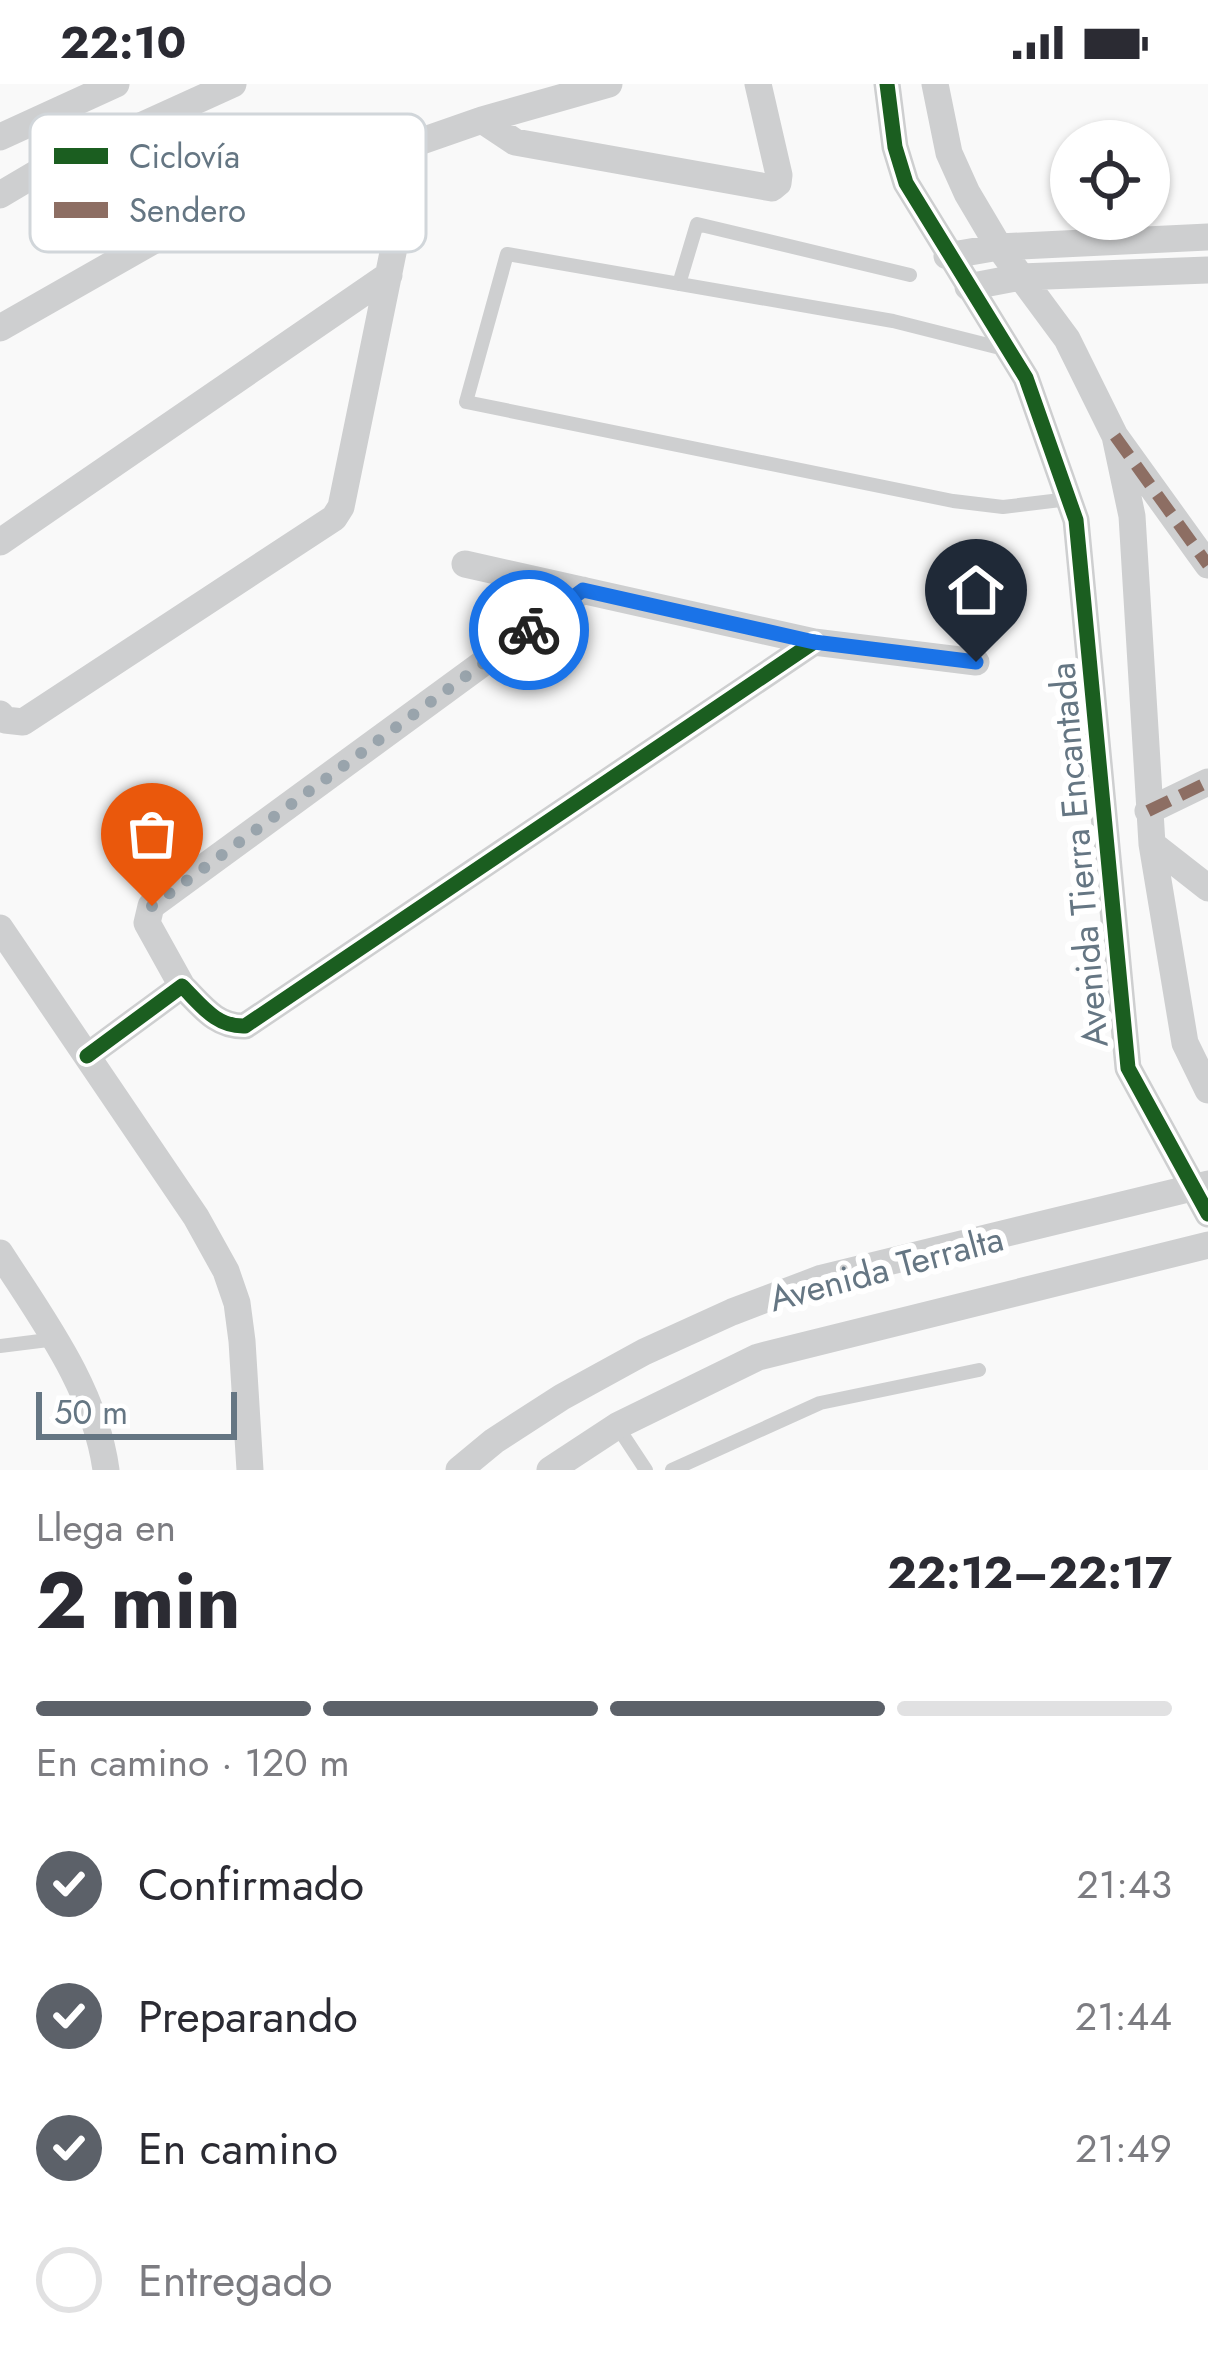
<!DOCTYPE html>
<html lang="es">
<head>
<meta charset="utf-8">
<style>
  :root { --surface:#fff; --page:#f7f7f7; --text:#2b2b33; --muted:#7c7c81; --line:#e1e1e2; --accent:#5c6169 }
  body { margin:0; font-family:Jost,sans-serif; background:var(--page); color:var(--text); height:100vh; display:flex; flex-direction:column; font-size:45px; white-space:nowrap }
  * { box-sizing:border-box; margin:0 }
  p { font-size:39px; color:var(--muted) }
  .icon { flex:none; width:66px; height:66px; fill:none; stroke:currentColor; stroke-width:2; stroke-linecap:round; stroke-linejoin:round }
  .map { position:relative; height:1386px; overflow:hidden }
  .details { display:flex; flex-direction:column; background:var(--surface); flex:1 }
  .details>* { flex:none }
  .fabs { position:absolute; left:1050px; top:36px; display:grid; gap:24px }
  .fabs a { display:grid; place-items:center; width:120px; height:120px; border-radius:50%; background:var(--surface); box-shadow:0 3px 9px #0004; font-size:60px }
  .scale { position:absolute; left:36px; bottom:30px; width:201px; box-sizing:border-box; padding-left:12px; border:6px solid #657683; border-top:0; font-size:33px; line-height:42px; white-space:nowrap; color:#657683; -webkit-text-stroke:9px #fff; paint-order:stroke }
  .pin { position:absolute; display:grid; place-items:center; width:102px; height:102px; color:#fff; margin:-123px -51px; border-radius:50% 50% 50% 0; rotate:-45deg; box-shadow:0 0 12px #0007 }
  .pin .icon { rotate:45deg }
  .courier { position:absolute; display:grid; place-items:center; width:120px; height:120px; margin:-60px; border:9px solid #1a73e8; border-radius:50%; background:#fff; color:#222; box-shadow:0 3px 15px #0007 }
  .summary em { font-style:normal; font-weight:700 }
  .summary div { display:flex; flex-direction:column-reverse }
  .summary { display:flex; align-items:center; justify-content:space-between; height:204px; padding:0 36px }
  h1 { font-size:78px; font-weight:700; line-height:90px }
  .bar { display:grid; grid-template-columns:repeat(4,1fr); gap:18px 12px; align-content:center; height:144px; padding:0 36px }
  .bar i { height:15px; border-radius:9px; background:var(--line) }
  .bar .on { background:var(--accent) }
  .bar p { grid-column:span 4 }
  ol { padding:0 36px; list-style:none }
  li { display:flex; align-items:center; gap:36px; height:132px }
  li p { margin-inline-start:auto }
  li .icon { padding:12px; border-radius:50%; background:var(--accent); color:#fff; stroke-width:4 }
  li:last-child { color:var(--muted) }
  li i { width:66px; height:66px; border:6px solid var(--line); border-radius:50% }
  .status { display:flex; justify-content:space-between; align-items:center; height:84px; padding:0 60px; background:var(--surface); direction:ltr }
  .status svg { height:33px; fill:currentColor }
  .map>svg:first-child { display:block }
</style>
</head>
<body>
<div class="status"><b>22:10</b><svg viewBox="0 0 49 12"><path d="M0 12V9h3v3zM5 12V6h3v6zM10 12V3h3v9zM15 12V0h3v12zM26 1h20v11H26zM47 4h2v5h-2z"/></svg></div>
<div class="map">
<svg width="1208" height="1386" viewBox="0 0 1208 1386">
  <rect width="100%" height="100%" fill="#f9f9f9"/>
  <g fill="none" stroke-linecap="round" stroke-linejoin="round">
    <path stroke="#cecfd0" stroke-width="14" d="M679 200 697 140 910 191
      M1004 265 893 237 507 170 466 318 953 417 1003 423 1069 415
      M0 1262 56 1255
      M617 1342 646 1386
      M672 1386 820 1319 979 1286"/>
    <path stroke="#cecfd0" stroke-width="27" d="M887 0 895 63 906 99 1026 294 1076 436 1128 984 1208 1130
      M935 0 949 69 967 109 999 163 1067 255 1115 352 1208 481
      M482 36 515 58 772 104 778 99 779 91 758 0
      M0 53 116 0
      M0 111 37 89 233 0
      M947 172 999 163 1208 153
      M968 203 1020 193 1208 186
      M0 244 181 141 482 36 609 0
      M1115 352 1132 432 1152 760 1185 959 1208 1006
      M0 458 389 191
      M465 480 814 558 976 578
      M0 630 5 636 23 638 334 434 341 423 415 61
      M1148 727 1208 698
      M1152 760 1208 804
      M0 844 196 1133 226 1187 237 1219 242 1257 250 1386
      M182 902 147 839 151 822 583 506
      M87 972 182 902C202 922 216 943 245 942L814 558
      M0 1169C43 1236 95 1305 106 1386
      M459 1386 494 1357 562 1313 644 1268 732 1228 822 1194 1208 1100
      M550 1386 617 1342 758 1273 1208 1161"/>
    <path stroke="#8d6e63" stroke-width="12" stroke-dasharray="24 12" stroke-linecap="butt" d="M1115 352 1208 481
      M1148 727 1208 698"/>
    <g stroke="#fff" stroke-width="22">
      <path id="cycleway" d="M887 0 895 63 906 99 1026 294 1076 436 1128 984 1208 1130
        M87 972 182 902C202 922 216 943 245 942L814 558"/>
    </g>
    <use href="#cycleway" stroke="#1b5e20" stroke-width="15"/>
  </g>
  <g fill="none" stroke-linecap="round" stroke-linejoin="round">
    <path stroke="#99a4ac" stroke-width="12" stroke-dasharray="0 21.6" d="M152 822 529 546"/>
    <path stroke="#1a73e8" stroke-width="15" d="M529 546 583 506 814 558 976 578"/>
  </g>
  <g text-anchor="middle" stroke-width="12" stroke-linejoin="round" paint-order="stroke">
    <g font-size="36" fill="#657683" stroke="#fff">
      <text transform="translate(1078 771) rotate(-95)" y="13">Avenida Tierra Encantada</text>
      <text transform="translate(886 1184) rotate(-15)" y="13">Avenida Terralta</text>
    </g>
  </g>
  <rect x="30" y="30" width="396" height="138" rx="18" fill="#fff" stroke="#d1d6da" stroke-width="3"/>
  <rect x="54" y="64" width="54" height="16" fill="#1b5e20"/>
  <rect x="54" y="118" width="54" height="16" fill="#8d6e63"/>
  <g font-size="33" fill="#657683">
    <text x="129" y="84">Ciclovía</text>
    <text x="129" y="138">Sendero</text>
  </g>
</svg>
<div class="fabs">
<a><svg class="icon" aria-label="locate" viewBox="0 0 24 24"><circle cx="12" cy="12" r="6"/><path d="M12 2v4M12 18v4M2 12h4M18 12h4"/></svg></a>
</div>
<div class="scale">50 m</div>
<div class="pin" style="left:152px;top:822px;background:#ea580c"><svg class="icon" aria-label="bag" viewBox="0 0 24 24"><path d="M5 8h14l-1 12H6zM9 8a3 3 0 0 1 6 0"/></svg></div>
<div class="pin" style="left:976px;top:578px;background:#1f2937"><svg class="icon" aria-label="home" viewBox="0 0 24 24"><path d="M3 11l9-7 9 7M6 9v11h12V9"/></svg></div>
<div class="courier" style="left:529px;top:546px"><svg class="icon" aria-label="bike" viewBox="0 0 24 24"><circle cx="6" cy="16" r="4"/><circle cx="18" cy="16" r="4"/><path d="M6 16l4-8h5l3 8M10 8l3 8H6M13 5h3"/></svg></div>
</div>
<section class="details">
<div class="summary"><div><h1>2 min</h1><p>Llega en</p></div><em>22:12–22:17</em></div>
<div class="bar"><i class="on"></i><i class="on"></i><i class="on"></i><i></i><p>En camino · 120 m</p></div>
<ol>
<li><svg class="icon" aria-label="check" viewBox="0 0 24 24"><path d="M5 12l5 5 9-10"/></svg>Confirmado<p>21:43</p></li>
<li><svg class="icon" aria-label="check" viewBox="0 0 24 24"><path d="M5 12l5 5 9-10"/></svg>Preparando<p>21:44</p></li>
<li><svg class="icon" aria-label="check" viewBox="0 0 24 24"><path d="M5 12l5 5 9-10"/></svg>En camino<p>21:49</p></li>
<li><i></i>Entregado</li>
</ol>
</section>
</body>
</html>
